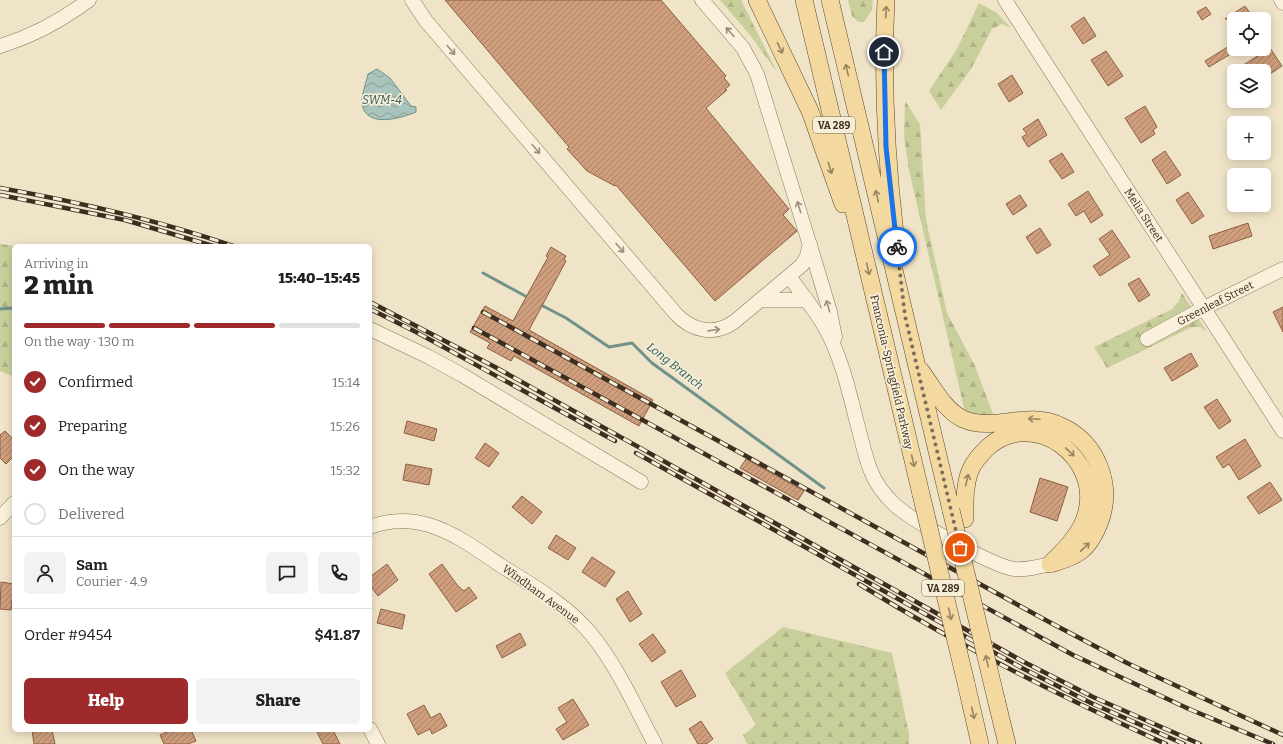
<!DOCTYPE html>
<html lang="en">
<head>
<meta charset="utf-8">
<style>
  :root { --surface:#fff; --page:#f2f2f2; --text:#202124; --muted:#757577; --line:#e0e0e0; --accent:#9e2a2b }
  body { margin:0; font-family:Bitter,serif; background:var(--page); color:var(--text); height:100vh; display:flex; flex-direction:column; font-size:15px; white-space:nowrap }
  * { box-sizing:border-box; margin:0 }
  p { font-size:13px; color:var(--muted) }
  .icon { flex:none; width:22px; height:22px; fill:none; stroke:currentColor; stroke-width:2; stroke-linecap:round; stroke-linejoin:round }
  .map { position:relative; flex:1; overflow:hidden }
  .sheet { position:absolute; left:12px; top:244px; width:360px; height:488px; display:flex; flex-direction:column; background:var(--surface); border-radius:6px; box-shadow:0 2px 10px #0003 }
  .sheet>* { flex:none }
  .tools { position:absolute; left:1227px; top:12px; display:grid; gap:8px }
  .tools a { display:grid; place-items:center; width:44px; height:44px; border-radius:6px; background:var(--surface); box-shadow:0 2px 10px #0003; font-size:20px }
  .pin { position:absolute; display:grid; place-items:center; width:34px; height:34px; color:#fff; margin:-17px; border:2px solid #fff; border-radius:50%; box-shadow:0 1px 4px #0007 }
  .courier { position:absolute; display:grid; place-items:center; width:40px; height:40px; margin:-20px; border:3px solid #1a73e8; border-radius:50%; background:#fff; color:#222; box-shadow:0 1px 5px #0007 }
  .headline em { font-style:normal; font-weight:800 }
  .headline div { display:flex; flex-direction:column-reverse }
  .headline { display:flex; align-items:center; justify-content:space-between; height:68px; padding:0 12px }
  h1 { font-size:26px; font-weight:800; line-height:30px }
  .bar { display:grid; grid-template-columns:repeat(4,1fr); gap:6px 4px; align-content:center; height:48px; padding:0 12px }
  .bar i { height:5px; border-radius:3px; background:var(--line) }
  .bar .on { background:var(--accent) }
  .bar p { grid-column:span 4 }
  .line { display:flex; align-items:center; gap:10px; padding:0 12px; border-top:1px solid var(--line) }
  .line div { flex:1 }
  .round { display:grid; place-items:center; flex:none; width:42px; height:42px; border-radius:6px; background:var(--page) }
  ol { padding:0 12px; list-style:none }
  li { display:flex; align-items:center; gap:12px; height:44px }
  li p { margin-inline-start:auto }
  li .icon { padding:4px; border-radius:50%; background:var(--accent); color:#fff; stroke-width:4 }
  li:last-child { color:var(--muted) }
  li i { width:22px; height:22px; border:2px solid var(--line); border-radius:50% }
  .action { display:flex; gap:8px; margin-top:auto; padding:8px 12px }
  .action a { flex:1; height:46px; border-radius:6px; background:var(--accent); color:#fff; font-size:16px; font-weight:800; line-height:46px; text-align:center }
  .action a+a { background:var(--page); color:var(--text) }
  .map>svg:first-child { display:block }
</style>
</head>
<body>
<div class="map">
<svg width="1283" height="744" viewBox="0 0 1283 744">
  <defs>
    <pattern id="forest-firs" width="22" height="20" patternUnits="userSpaceOnUse"><rect width="22" height="20" fill="#c9cf9b"/><path d="M5 1l3.5 6h-7zM16 11l3.5 6h-7z" fill="#aeb285"/></pattern>
    <pattern id="water-waves" width="16" height="10" patternUnits="userSpaceOnUse"><rect width="16" height="10" fill="#a9c4bc"/><path d="M0 5q4-4 8 0t8 0" fill="none" stroke="#8ba098"/></pattern>
    <pattern id="building-hatch" width="6" height="6" patternUnits="userSpaceOnUse"><rect width="6" height="6" fill="#cf9f7d"/><path d="M-1 1l2-2M0 6l6-6M5 7l2-2" fill="none" stroke="#a98266"/></pattern>
  </defs>
  <rect width="100%" height="100%" fill="#f0e4c8"/>
  <path fill="url(#forest-firs)" d="M720 0H741L777 72 750 35Z
    M848 0H873L872 10 864 22H858L852 16Z
    M979 3 997 13 1011 28 1002 24 992 29 971 69 941 110 929 91 957 49Z
    M905 101 920 124 926 220 947 313 975 366 993 414 967 421 909 170 904 137Z
    M0 244 15 246 14 377 0 371Z
    M1182 293 1207 332 1200 327H1192L1107 368 1094 347 1172 309 1179 301Z
    M783 627 892 653 909 734V744H747L743 735 756 725 725 673Z"/>
  <path fill="url(#water-waves)" stroke="#6f938a" d="M377 69 390 78 411 106 416 107V112C402 118 366 129 362 104 361 96 366 83 368 74Z"/>
  <g fill="none" stroke-linecap="round" stroke-linejoin="round">
    <path stroke="#6f938a" stroke-width="3" d="M483 273 529 298
      M539 304 566 318 609 347 632 343 652 363 824 488
      M0 309 14 308"/>
  </g>
  <path fill="url(#building-hatch)" stroke="#8d5f41" d="M445 0H661L726 76 724 78 730 85 725 89 727 90 706 108 789 209 783 215 797 231 715 301 616 185 615 186 587 171 567 149 569 147Z
    M1245 6 1254 19H1225Z
    M1206 7 1211 14 1202 20 1197 12Z
    M1084 17 1096 36 1083 44 1071 26Z
    M1234 43V52L1209 67 1205 61Z
    M1270 48 1282 66 1267 76 1264 71H1234Z
    M1106 51 1123 76 1108 86 1091 60Z
    M1012 75 1023 93 1009 102 998 84Z
    M1145 106 1157 127 1153 130 1155 134 1141 143 1125 118Z
    M1038 119 1047 135 1028 147 1022 137 1027 134 1023 129Z
    M1165 151 1181 175 1167 184 1152 160Z
    M1062 153 1074 172 1062 179 1049 161Z
    M1088 191 1103 215 1091 223 1084 211 1076 216 1068 204Z
    M1188 192 1204 216 1192 224 1176 200Z
    M1020 195 1027 206 1013 215 1006 204Z
    M1248 223 1252 236 1213 249 1209 236Z
    M1040 228 1051 245 1037 254 1026 237Z
    M1112 230 1130 257 1100 276 1093 266 1110 255 1099 239Z
    M551 247 566 256 564 260 566 261 529 330 653 400 639 426 514 356 511 361 487 348 490 343 470 332 485 306 513 321 548 257 546 256Z
    M1139 278 1150 295 1139 302 1128 284Z
    M1283 307V332L1273 312Z
    M1191 353 1198 366 1172 381 1164 368Z
    M1217 399 1231 421 1219 429 1204 407Z
    M407 421 437 429 434 441 404 433Z
    M5 431 14 440V456L6 464 0 458V435Z
    M1245 439 1261 466 1239 480 1229 464 1223 468 1216 457Z
    M485 443 499 453 489 467 475 458Z
    M746 459 804 491 798 500 740 468Z
    M406 464 432 469 429 485 403 480Z
    M1040 478 1068 487 1057 521 1030 512Z
    M1270 482 1282 500 1259 514 1247 497Z
    M522 496 542 512 532 524 512 507Z
    M556 535 576 548 568 560 548 548Z
    M592 557 615 572 605 587 582 572Z
    M387 564 398 580 378 596 370 585V577Z
    M442 564 458 586 464 591 469 587 477 598 456 612 429 574Z
    M1 582 14 584 11 610 0 609Z
    M628 591 642 614 630 622 616 599Z
    M381 609 405 615 402 629 377 623Z
    M520 633 526 645 502 658 496 646Z
    M653 634 666 652 652 662 639 644Z
    M681 670 696 696 676 707 661 682Z
    M573 699 589 725 563 740 556 729 567 722 558 708Z
    M424 705 431 718 440 713 447 726 432 734 430 729 418 735 407 714Z
    M701 721 713 739 706 744H698L689 729Z
    M32 730H52L55 744H34Z
    M171 730H191L196 741 188 744H164L160 735Z
    M316 730H333L340 744H323Z"/>
  <g fill="none" stroke-linecap="round" stroke-linejoin="round">
    <g stroke="#8d765c" stroke-width="15">
      <path id="minor" d="M412 0 426 21 676 314C692 331 714 336 734 322L802 265 807 256 810 244
        M702 0 743 48 757 74 816 265 830 312 835 337
        M1005 0 1283 431
        M1281 0 1283 3
        M0 46C33 36 61 21 89 0
        M789 276C800 292 813 307 823 324 848 366 854 422 870 469 875 482 883 494 894 504 910 520 993 566 1014 569 1026 570 1038 567 1050 564
        M760 300H807
        M370 329 429 357 462 375 641 482
        M1147 339 1204 308 1283 269
        M0 518 14 503
        M370 527C389 520 409 519 429 525 455 533 478 550 500 565 532 585 567 605 591 634 618 667 635 707 655 744
        M370 729 378 744"/>
    </g>
    <g stroke="#5b4430" stroke-width="18">
      <path id="major" d="M757 0 810 111 843 204
        M804 0 921 494
        M830 0 951 510
        M886 0C882 79 886 156 895 234
        M921 371C933 387 944 410 963 419 995 433 1027 409 1061 426 1098 443 1114 486 1099 524 1095 534 1090 544 1081 551 1072 558 1060 561 1050 564
        M965 519C965 503 964 487 970 471 974 461 981 454 988 447 1034 407 1103 458 1086 515 1081 533 1067 548 1053 561
        M966 683 980 744
        M996 699 1007 744"/>
    </g>
    <use href="#minor" stroke="#faf1dc" stroke-width="14"/>
    <use href="#major" stroke="#f3d9a0" stroke-width="17"/>
    <g stroke="#3d2e20" stroke-width="4.5">
      <path id="rail" d="M0 188C79 202 157 220 233 246
        M0 195 125 220 213 246
        M370 302 495 367 1024 662 1093 697 1200 744
        M370 309 416 332 615 441
        M483 312 1051 623 1127 663 1283 735
        M474 328 1073 655 1189 709 1273 744
        M636 453 1022 668 1091 703 1184 744
        M859 584C957 645 1061 697 1166 744"/>
    </g>
    <use href="#rail" stroke="#f7eed8" stroke-width="3" stroke-dasharray="9" stroke-linecap="butt"/>
    <g stroke="#5b4430" stroke-width="18" stroke-linecap="butt">
      <path id="major-bridge" d="M921 494 966 683
        M951 510 996 699"/>
    </g>
    <use href="#major-bridge" stroke="#f3d9a0" stroke-width="17"/>
  </g>
  <defs><path id="oneway-shaft" d="M-6 0H5M1.5-3L5.5 0L1.5 3" fill="none" stroke-width="1.6" stroke-linecap="round" stroke-linejoin="round"/></defs>
  <g stroke="#988460">
    <use href="#oneway-shaft" transform="translate(886 12) rotate(-87)"/>
    <use href="#oneway-shaft" transform="translate(780 48) rotate(64)"/>
    <use href="#oneway-shaft" transform="translate(847 70) rotate(-103)"/>
    <use href="#oneway-shaft" transform="translate(830 168) rotate(72)"/>
    <use href="#oneway-shaft" transform="translate(877 196) rotate(-103)"/>
    <use href="#oneway-shaft" transform="translate(868 269) rotate(77)"/>
    <use href="#oneway-shaft" transform="translate(1034 419) rotate(-177)"/>
    <use href="#oneway-shaft" transform="translate(1070 452) rotate(44)"/>
    <use href="#oneway-shaft" transform="translate(913 461) rotate(77)"/>
    <use href="#oneway-shaft" transform="translate(967 480) rotate(-76)"/>
    <use href="#oneway-shaft" transform="translate(1085 547) rotate(-44)"/>
    <use href="#oneway-shaft" transform="translate(950 614) rotate(77)"/>
    <use href="#oneway-shaft" transform="translate(987 661) rotate(-103)"/>
    <use href="#oneway-shaft" transform="translate(973 713) rotate(77)"/>
  </g>
  <g stroke="#9c907e">
    <use href="#oneway-shaft" transform="translate(730 32) rotate(-131)"/>
    <use href="#oneway-shaft" transform="translate(451 50) rotate(49)"/>
    <use href="#oneway-shaft" transform="translate(536 149) rotate(49)"/>
    <use href="#oneway-shaft" transform="translate(799 207) rotate(-107)"/>
    <use href="#oneway-shaft" transform="translate(620 248) rotate(49)"/>
    <use href="#oneway-shaft" transform="translate(828 306) rotate(-106)"/>
    <use href="#oneway-shaft" transform="translate(714 330) rotate(-8)"/>
  </g>
  <g fill="none" stroke-linecap="round" stroke-linejoin="round">
    <path stroke="#7c6e5b" stroke-width="4" stroke-dasharray="0 7.2" d="M897 247 905 316 960 548"/>
    <path stroke="#1a73e8" stroke-width="5" d="M884 52 886 147 897 247"/>
  </g>
  <g text-anchor="middle" stroke-width="3.5" stroke-linejoin="round" paint-order="stroke">
    <g fill="#f7eed8" stroke="#756857" stroke-width="1">
      <rect x="813" y="117" width="42" height="16" rx="3"/>
      <rect x="922" y="580" width="42" height="16" rx="3"/>
    </g>
    <g font-size="10" font-weight="bold" fill="#3d2e20">
      <text x="834" y="129">VA 289</text>
      <text x="943" y="592">VA 289</text>
    </g>
    <g font-size="11" fill="#3d2e20" stroke="#f7eed8">
      <text transform="translate(1144 215) rotate(57)" y="4">Melia Street</text>
      <text transform="translate(1215 303) rotate(-27)" y="4">Greenleaf Street</text>
      <text transform="translate(892 372) rotate(77)" y="4">Franconia-Springfield Parkway</text>
      <text transform="translate(541 594) rotate(36)" y="4">Windham Avenue</text>
    </g>
    <g font-size="12" font-style="italic" fill="#2f5d5a" stroke="#f7eed8">
      <text x="382" y="104">SWM-4</text>
      <text transform="translate(675 366) rotate(38)" y="4">Long Branch</text>
    </g>
  </g>
</svg>
<div class="tools">
<a><svg class="icon" aria-label="locate" viewBox="0 0 24 24"><circle cx="12" cy="12" r="6"/><path d="M12 2v4M12 18v4M2 12h4M18 12h4"/></svg></a>
<a><svg class="icon" aria-label="layers" viewBox="0 0 24 24"><path d="M12 4l9 5-9 5-9-5zM3 14l9 5 9-5"/></svg></a>
<a>+</a>
<a>−</a>
</div>
<div class="pin" style="left:960px;top:548px;background:#ea580c"><svg class="icon" aria-label="bag" viewBox="0 0 24 24"><path d="M5 8h14l-1 12H6zM9 8a3 3 0 0 1 6 0"/></svg></div>
<div class="pin" style="left:884px;top:52px;background:#1f2937"><svg class="icon" aria-label="home" viewBox="0 0 24 24"><path d="M3 11l9-7 9 7M6 9v11h12V9"/></svg></div>
<div class="courier" style="left:897px;top:247px"><svg class="icon" aria-label="bike" viewBox="0 0 24 24"><circle cx="6" cy="16" r="4"/><circle cx="18" cy="16" r="4"/><path d="M6 16l4-8h5l3 8M10 8l3 8H6M13 5h3"/></svg></div>
<section class="sheet">
<div class="headline"><div><h1>2 min</h1><p>Arriving in</p></div><em>15:40–15:45</em></div>
<div class="bar"><i class="on"></i><i class="on"></i><i class="on"></i><i></i><p>On the way · 130 m</p></div>
<ol>
<li><svg class="icon" aria-label="check" viewBox="0 0 24 24"><path d="M5 12l5 5 9-10"/></svg>Confirmed<p>15:14</p></li>
<li><svg class="icon" aria-label="check" viewBox="0 0 24 24"><path d="M5 12l5 5 9-10"/></svg>Preparing<p>15:26</p></li>
<li><svg class="icon" aria-label="check" viewBox="0 0 24 24"><path d="M5 12l5 5 9-10"/></svg>On the way<p>15:32</p></li>
<li><i></i>Delivered</li>
</ol>
<div class="line" style="height:72px"><a class="round"><svg class="icon" aria-label="person" viewBox="0 0 24 24"><circle cx="12" cy="8" r="4"/><path d="M4 21q1-7 8-7t8 7"/></svg></a><div><b>Sam</b><p>Courier · 4.9</p></div><a class="round"><svg class="icon" aria-label="chat" viewBox="0 0 24 24"><path d="M4 5h16v11H9l-5 4z"/></svg></a><a class="round"><svg class="icon" aria-label="phone" viewBox="0 0 24 24"><path d="M5 4h4l2 5-3 2q2 4 5 5l2-3 5 2v4C11 20 4 13 5 4z"/></svg></a></div>
<div class="line" style="height:52px"><div>Order #9454</div><b>$41.87</b></div>
<div class="action"><a>Help</a><a>Share</a></div>
</section>
</div>
</body>
</html>
